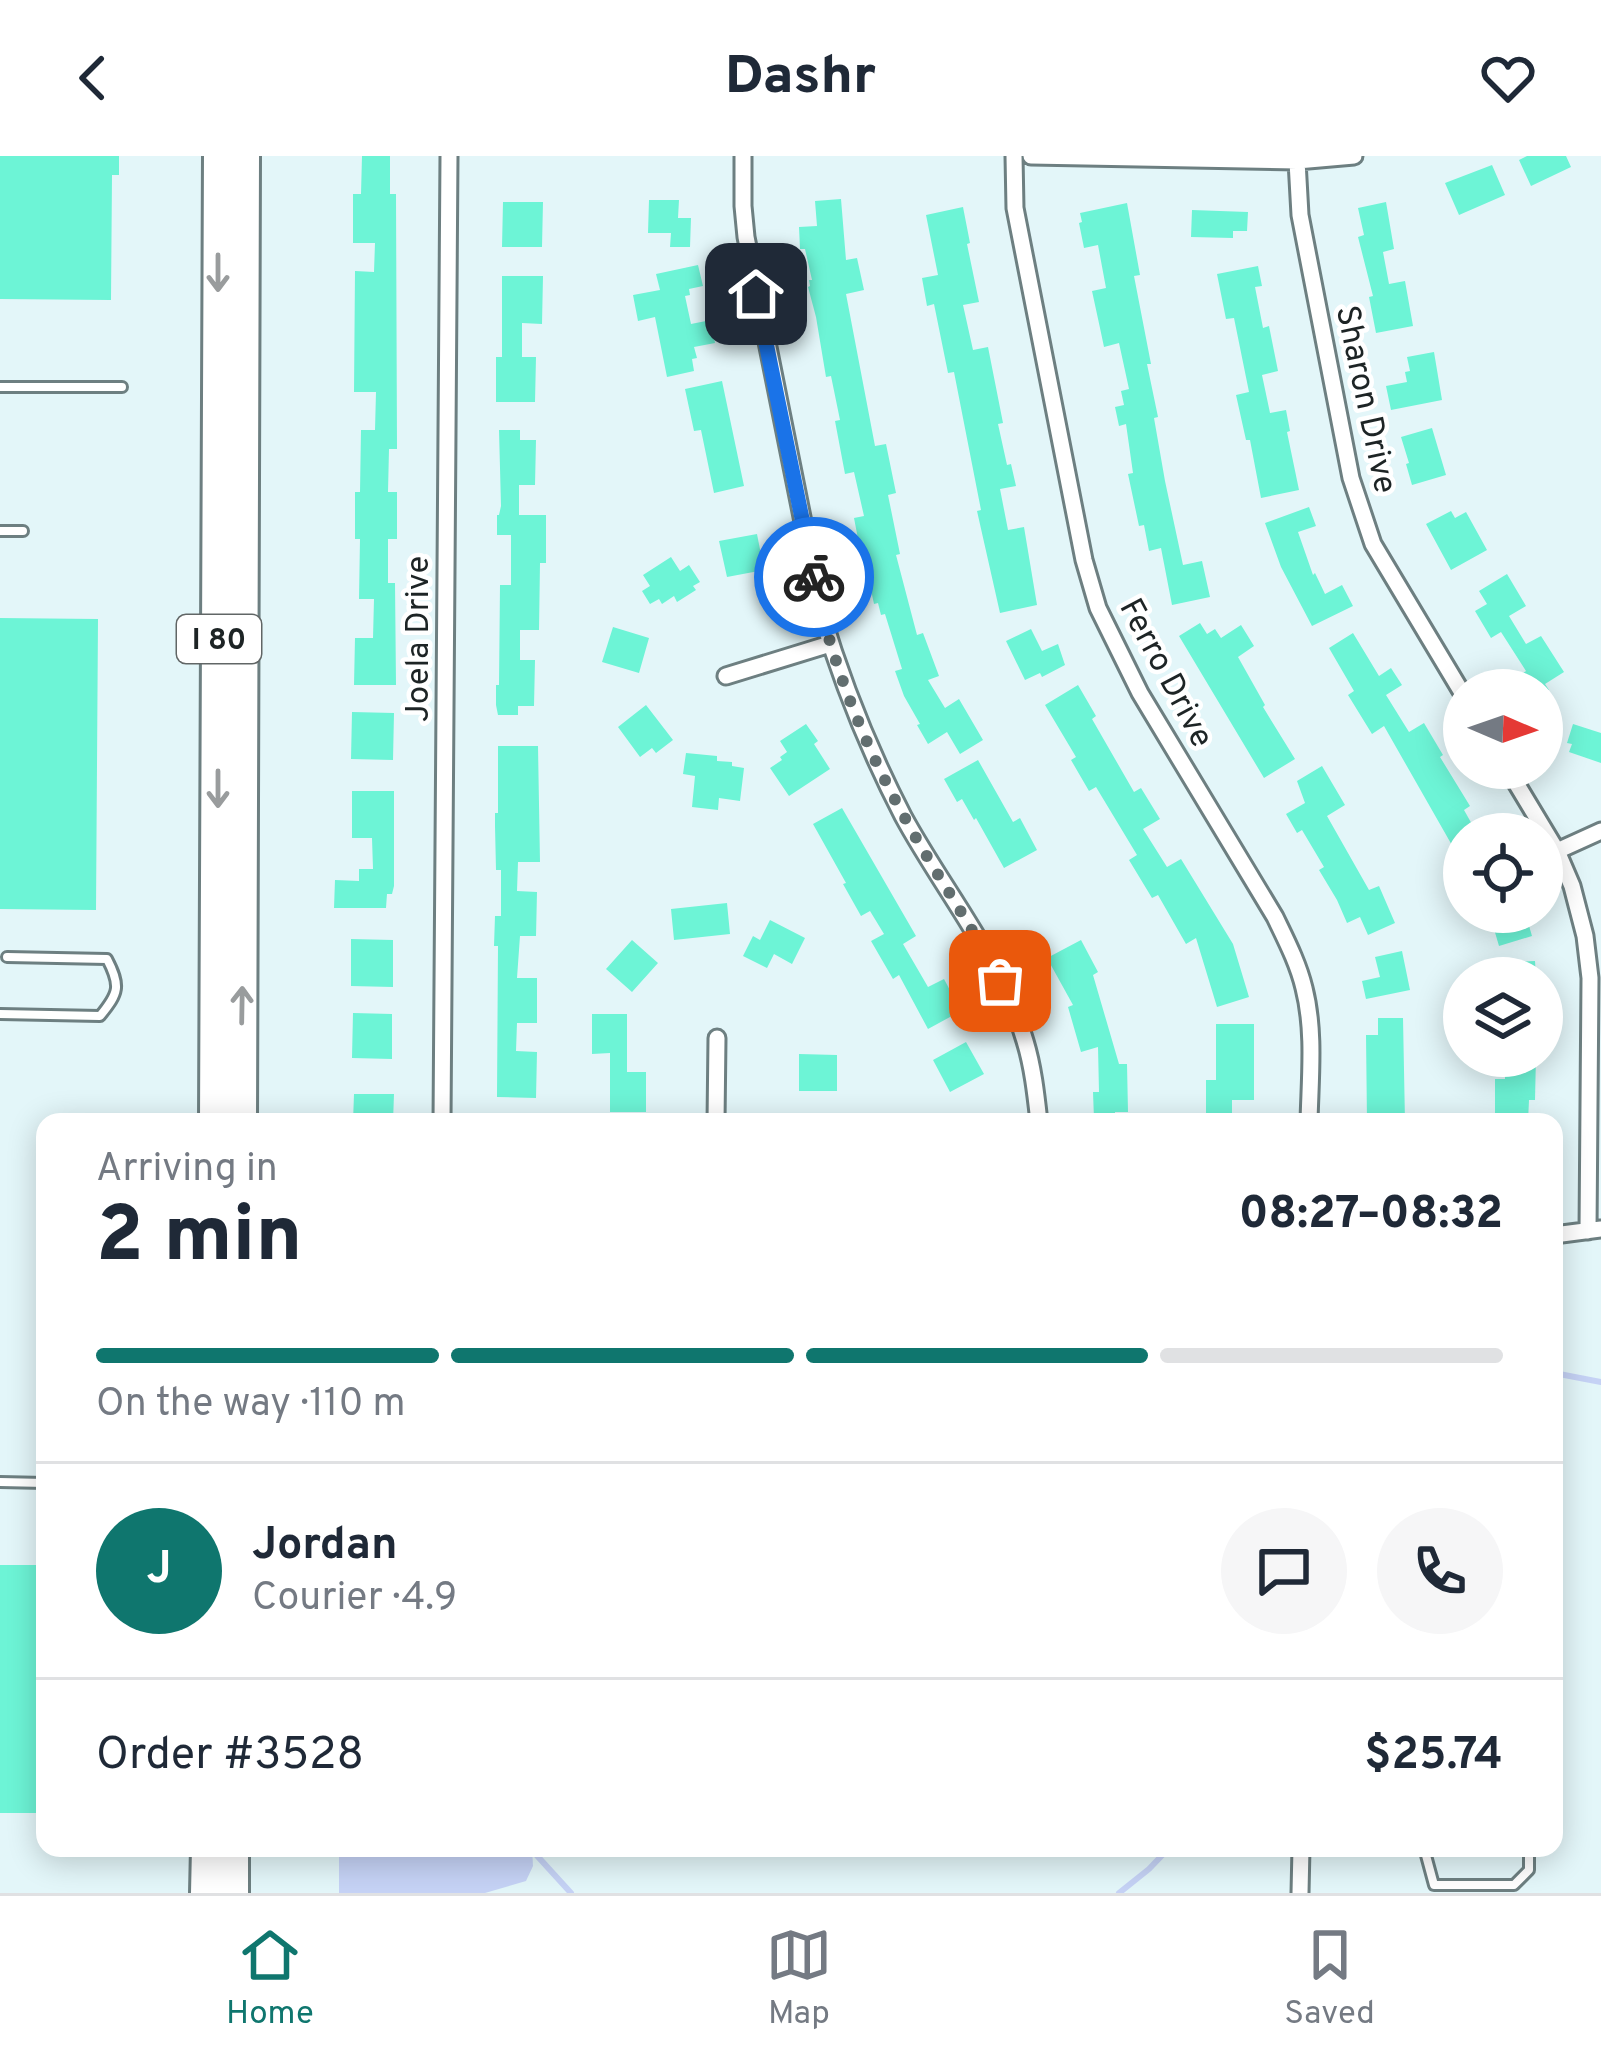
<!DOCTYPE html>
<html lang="en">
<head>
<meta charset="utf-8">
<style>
  :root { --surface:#fff; --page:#f6f6f7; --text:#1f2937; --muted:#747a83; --line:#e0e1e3; --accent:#0f766e }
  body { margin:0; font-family:Overpass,sans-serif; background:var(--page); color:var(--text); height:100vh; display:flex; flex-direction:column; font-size:45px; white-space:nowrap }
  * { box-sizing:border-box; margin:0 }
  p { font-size:39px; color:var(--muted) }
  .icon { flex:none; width:66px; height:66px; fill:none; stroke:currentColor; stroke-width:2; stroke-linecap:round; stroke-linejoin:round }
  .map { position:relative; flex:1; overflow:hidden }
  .details { position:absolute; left:36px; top:957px; width:1527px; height:744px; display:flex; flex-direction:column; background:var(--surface); border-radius:24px; box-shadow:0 6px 30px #0003 }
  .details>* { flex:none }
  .needle { width:78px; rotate:92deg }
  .tools { position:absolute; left:1443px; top:513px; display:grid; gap:24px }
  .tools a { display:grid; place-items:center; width:120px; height:120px; border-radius:50%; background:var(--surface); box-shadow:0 6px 30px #0003; font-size:60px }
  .pin { position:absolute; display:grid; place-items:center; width:102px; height:102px; color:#fff; margin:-51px; border-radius:24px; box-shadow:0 6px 18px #0006 }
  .courier { position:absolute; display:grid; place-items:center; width:120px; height:120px; margin:-60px; border:9px solid #1a73e8; border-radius:50%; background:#fff; color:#222; box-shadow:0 3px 15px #0007 }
  .head em { font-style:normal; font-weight:800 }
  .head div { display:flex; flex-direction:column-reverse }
  .head { display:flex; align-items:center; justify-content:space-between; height:204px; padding:0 60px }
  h1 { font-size:78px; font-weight:800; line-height:90px }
  .bar { display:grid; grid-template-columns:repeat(4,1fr); gap:18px 12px; align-content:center; height:144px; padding:0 60px }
  .bar i { height:15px; border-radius:9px; background:var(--line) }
  .bar .selected { background:var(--accent) }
  .bar p { grid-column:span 4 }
  .line { display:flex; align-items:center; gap:30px; padding:0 60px; border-top:3px solid var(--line) }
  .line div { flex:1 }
  .round { display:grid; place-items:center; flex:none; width:126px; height:126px; border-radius:63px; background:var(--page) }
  header { display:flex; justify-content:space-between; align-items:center; height:156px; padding:0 60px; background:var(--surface); font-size:54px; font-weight:800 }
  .tabs { display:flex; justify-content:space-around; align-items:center; height:168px; border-top:3px solid var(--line); background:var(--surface); font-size:33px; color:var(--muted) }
  .tabs a { display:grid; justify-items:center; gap:6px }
  .tabs .selected { color:var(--accent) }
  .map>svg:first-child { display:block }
</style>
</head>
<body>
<header><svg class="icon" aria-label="back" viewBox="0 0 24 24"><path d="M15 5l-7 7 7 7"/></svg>Dashr<svg class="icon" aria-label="heart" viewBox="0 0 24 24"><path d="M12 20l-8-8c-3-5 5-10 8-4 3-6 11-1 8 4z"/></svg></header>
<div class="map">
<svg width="1601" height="1737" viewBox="0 0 1601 1737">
  <rect width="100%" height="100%" fill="#e3f6f9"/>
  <path fill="#c5d2f5" d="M339 1692H532L533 1710 526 1725 485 1737H339Z"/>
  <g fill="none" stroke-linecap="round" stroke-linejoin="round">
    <path stroke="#c5d2f5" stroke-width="6" d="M1554 1217 1601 1226
      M530 1692 571 1737
      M1119 1737 1149 1713 1169 1692"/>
  </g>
  <path fill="#6df4d6" d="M0 0H119V19H112L111 144 0 143Z
    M362 0H390V38H396L397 293H389L388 336H397V383H388V427H395L396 529H354L355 482H373L374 443H359L360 383H355V336H360L361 274H375L376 236H354L355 115 374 116 375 87H353V38H361Z
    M1527 0H1566L1571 11 1531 30 1519 4Z
    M1492 9 1505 39 1459 59 1445 27Z
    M841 43 846 104 857 102 864 134 846 138 875 290 886 288 896 337 888 339 900 398 896 399 917 479 923 477 939 520 928 524 945 552 959 543 983 584 960 598 947 576 928 588 917 569 920 568 904 540 895 515 902 513 885 458 881 459 878 447 874 448 861 387 859 388 854 362 864 360 854 316 845 318 835 265 840 264 831 220 826 221 816 161 808 131 810 130 809 124H812L805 93H800L799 71 817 70 815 45Z
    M649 44H679L678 62H691L690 91H670L671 77H648Z
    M503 46H543L542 91H502Z
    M1386 46 1394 93 1383 96 1389 128 1405 125 1413 170 1376 177 1369 141 1373 140 1358 81 1364 79 1358 52Z
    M1127 47 1140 119 1134 120 1151 208H1147L1158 261 1154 262 1165 325 1183 409 1202 405 1210 441 1172 449 1161 392 1149 395 1144 369 1139 370 1128 318 1133 317 1126 268 1119 270 1115 251 1124 249 1121 235 1129 233 1119 187 1104 191 1100 172 1092 135 1106 132 1098 89 1084 92 1079 67 1082 66 1080 57Z
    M963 51 970 87 967 88 979 146 963 149 973 194 988 191 1003 267 998 268 1007 309 1011 308 1016 330 1000 333 1008 374 1024 371 1037 449 1000 457 977 355 981 354 954 216 948 217 934 148 927 150 922 122 938 119 926 59Z
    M1192 54 1248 56 1247 75H1233V82L1191 81Z
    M698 109 703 130 689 133 690 139 685 140 691 168 711 164 715 187 694 191 697 202 692 203 694 215 667 221 655 161 638 165 633 139 660 134 656 118Z
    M1258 110 1262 130 1255 131 1263 172 1269 170 1278 215 1262 219 1270 257 1286 254 1290 275 1287 276 1299 334 1261 342 1250 284H1246L1236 239 1249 236 1234 162 1226 163 1217 118Z
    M502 120H543L542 168 522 167V201H536L535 246H496V201H502Z
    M1434 196 1442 244 1391 254 1386 230 1407 226 1405 216 1410 215 1407 201Z
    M722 225 744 330 714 337 701 274 694 275 685 233Z
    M1432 272 1446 319 1412 329 1406 308 1409 307 1401 281Z
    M499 274H520V284H536L535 329H519V359H546V407H540L539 474H520V504H535L534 550H518V559H498L496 549V529H499L500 429H511V379H497V359H499L501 350Z
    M1309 351 1316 370 1298 376 1313 419 1315 417 1325 438 1342 429 1353 450 1312 470 1281 411 1265 367Z
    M1451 355 1455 362 1466 356 1487 394 1451 414 1426 368Z
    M757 378 764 414 727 421 719 385Z
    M671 401 680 415 689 409 700 426 693 430 696 434 677 446 674 440 662 448 659 443 650 448 642 435 650 430 643 419Z
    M1507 418 1526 450 1509 460 1526 488 1541 480 1564 516 1545 528 1549 534H1522L1515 523 1526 515 1501 476 1491 482 1475 455 1487 448 1479 435Z
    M0 462 98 463 96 754 0 753Z
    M1200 467 1207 478 1215 473 1221 482 1241 469 1254 490 1238 501 1265 549 1263 551 1295 603 1264 622 1179 480Z
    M613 471 649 482 639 517 602 506Z
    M1031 473 1042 495 1058 488 1065 509 1042 521 1040 517 1025 524 1006 485Z
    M1353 477 1379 520 1391 512 1402 529 1386 539 1409 576 1424 567 1443 599 1440 601 1470 650 1464 654 1473 670 1464 671V723L1447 695 1453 691 1384 570 1372 578 1348 539 1354 535 1329 492Z
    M1078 529 1096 560 1092 563 1134 636 1141 632 1160 663 1143 673 1167 711 1181 703 1233 788 1249 841 1217 851 1196 782 1186 788 1158 739 1152 742 1129 704 1137 699 1096 631 1089 635 1071 604 1076 601 1045 549Z
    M646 549 673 584 656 597 652 592 640 601 618 571Z
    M352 556 394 557 393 604 351 603Z
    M806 568 818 585 814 588 830 613 789 640 770 612 782 604 780 601 787 596 780 585Z
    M1573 568 1601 577V607L1569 596 1572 588 1567 587Z
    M498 590H538L540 706H518L517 735 537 736 536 780H520L517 822H537V867H517L516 895 537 896 536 942 497 941 498 790H494L495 760H501V714H496L495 670V657H498Z
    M686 597 717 600V605L732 606V610L744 612 740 645 719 642 718 654 692 651 695 620 683 618Z
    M978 604 1013 666 1020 662 1037 694 1004 712 976 662 974 664 962 643 957 646 944 623Z
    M1322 610 1345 649 1327 660 1369 734 1379 730 1395 767 1368 779 1360 761 1347 767 1337 744 1319 714 1324 711 1302 674 1297 677 1286 658 1305 647 1297 625Z
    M352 635H394V730L392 738H387L386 752H334L335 724 359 725V713H373L372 682H352Z
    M842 652 916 780 903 788 928 831 944 823 961 855 928 873 899 819 893 823 871 785 884 778 870 755 861 760 843 728 846 727 813 668Z
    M727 747 730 778 674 784 671 753Z
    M1489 756H1525L1532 780 1499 790Z
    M770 764 805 782 792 808 774 798 767 812 743 800 753 780 760 784Z
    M351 783 393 784V831L351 830Z
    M632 784 658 807 632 836 606 813Z
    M1081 784 1098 816 1093 819 1119 908H1127L1128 956H1115V963H1094L1093 936H1099L1098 891 1081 896 1068 851 1073 849 1047 802Z
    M1402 795 1410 834 1366 843 1362 825 1380 821 1375 801Z
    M1535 805 1536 822H1514L1513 806Z
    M353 857 392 858V903L352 902Z
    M592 858H627V916H646V956H610V897L592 898Z
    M1378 862H1403L1405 966H1367L1366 879H1378Z
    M1216 868H1254V944H1232V966H1206V924H1216Z
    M966 886 984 918 950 936 933 904Z
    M799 898 837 899V935H799Z
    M1505 900H1536L1535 944H1529L1528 966H1495V923H1505Z
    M354 938H394L393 966H353Z
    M0 1409H45V1657H0Z"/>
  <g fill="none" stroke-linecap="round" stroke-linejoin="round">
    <g stroke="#6d7f81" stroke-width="14">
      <path id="lane" d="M0 231H122
        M0 375H23
        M0 858 100 860C119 837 121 830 107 803L7 801
        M0 1326 45 1327
        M1424 1692 1434 1729H1514L1529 1714V1692"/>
    </g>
    <g stroke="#6d7f81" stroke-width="21">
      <path id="street" d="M743 0V50L746 81 821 456C842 527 869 594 903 660 943 734 1001 802 1025 885 1033 911 1036 939 1039 966
        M1014 0 1015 52 1084 404 1098 452 1140 537 1275 761C1286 784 1298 807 1304 832 1315 875 1310 922 1309 966
        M1031 0 1297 5 1354 0
        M1297 5 1300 59 1351 322 1373 388 1464 540
        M726 520 830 488
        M1507 612 1557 695 1572 730 1585 780 1590 822 1588 1075
        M1557 695 1601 675
        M442 966 449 0
        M716 966 717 882
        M1554 1079 1601 1073
        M1300 1737 1301 1692"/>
    </g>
    <g stroke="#6d7f81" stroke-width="36">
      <path id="highway" d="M215 966 219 0
        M241 966 244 0
        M206 1737 207 1692
        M233 1737V1692"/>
    </g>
    <use href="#lane" stroke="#fff" stroke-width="8"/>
    <use href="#street" stroke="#fff" stroke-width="15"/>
    <use href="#highway" stroke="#fff" stroke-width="30"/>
  </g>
  <defs><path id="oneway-shaft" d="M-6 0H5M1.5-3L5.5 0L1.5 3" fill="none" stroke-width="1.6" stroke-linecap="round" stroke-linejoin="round" transform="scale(3)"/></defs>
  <g stroke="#999c9d">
    <use href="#oneway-shaft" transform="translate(218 117) rotate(90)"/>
    <use href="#oneway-shaft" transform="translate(218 633) rotate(90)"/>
    <use href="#oneway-shaft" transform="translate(242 849) rotate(-89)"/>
  </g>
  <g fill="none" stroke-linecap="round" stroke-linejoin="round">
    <path stroke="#626e6f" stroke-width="12" stroke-dasharray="0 21.6" d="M814 421C831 506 864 589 906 664 936 719 972 769 1000 825"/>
    <path stroke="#1a73e8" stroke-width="15" d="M756 138 814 421"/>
  </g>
  <g text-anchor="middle" stroke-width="9" stroke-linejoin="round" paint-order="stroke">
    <rect fill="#fff" stroke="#616666" stroke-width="3" x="177" y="459" width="84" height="48" rx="9"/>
    <g font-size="30" font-weight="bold" fill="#1d2425">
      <text x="219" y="493">I 80</text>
    </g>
    <g font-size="33" fill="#1d2425" stroke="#fff">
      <text transform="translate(1368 243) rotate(78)" y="12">Sharon Drive</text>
      <text transform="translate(416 483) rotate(-90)" y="12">Joela Drive</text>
      <text transform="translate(1168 516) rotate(62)" y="12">Ferro Drive</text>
    </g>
  </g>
</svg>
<div class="tools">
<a><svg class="needle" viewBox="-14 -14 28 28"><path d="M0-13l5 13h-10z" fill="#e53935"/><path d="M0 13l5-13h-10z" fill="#747a83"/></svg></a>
<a><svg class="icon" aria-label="locate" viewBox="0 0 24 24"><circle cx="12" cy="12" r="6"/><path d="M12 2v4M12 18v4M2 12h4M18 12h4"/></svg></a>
<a><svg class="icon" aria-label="layers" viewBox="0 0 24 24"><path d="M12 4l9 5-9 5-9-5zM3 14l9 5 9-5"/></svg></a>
</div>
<div class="pin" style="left:1000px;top:825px;background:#ea580c"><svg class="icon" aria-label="bag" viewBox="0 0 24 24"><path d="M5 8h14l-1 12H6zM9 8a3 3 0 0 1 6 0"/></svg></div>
<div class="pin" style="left:756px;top:138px;background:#1f2937"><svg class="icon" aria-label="home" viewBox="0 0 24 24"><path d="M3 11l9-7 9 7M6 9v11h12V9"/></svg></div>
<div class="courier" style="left:814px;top:421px"><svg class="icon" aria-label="bike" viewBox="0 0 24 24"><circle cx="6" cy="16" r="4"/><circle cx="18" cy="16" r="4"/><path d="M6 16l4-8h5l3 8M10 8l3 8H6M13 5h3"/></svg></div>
<section class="details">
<div class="head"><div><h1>2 min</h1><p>Arriving in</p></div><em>08:27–08:32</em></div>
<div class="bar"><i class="selected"></i><i class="selected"></i><i class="selected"></i><i></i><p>On the way · 110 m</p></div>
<div class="line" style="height:216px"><b class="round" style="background:var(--accent);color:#fff">J</b><div><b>Jordan</b><p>Courier · 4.9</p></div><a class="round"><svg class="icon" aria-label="chat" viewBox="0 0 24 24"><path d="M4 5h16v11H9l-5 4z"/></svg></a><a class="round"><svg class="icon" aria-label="phone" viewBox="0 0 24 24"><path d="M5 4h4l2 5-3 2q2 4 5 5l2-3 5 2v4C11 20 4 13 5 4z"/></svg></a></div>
<div class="line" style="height:156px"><div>Order #3528</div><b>$25.74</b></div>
</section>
</div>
<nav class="tabs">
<a class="selected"><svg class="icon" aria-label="home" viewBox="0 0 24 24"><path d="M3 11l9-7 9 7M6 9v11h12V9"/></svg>Home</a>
<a><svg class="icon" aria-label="map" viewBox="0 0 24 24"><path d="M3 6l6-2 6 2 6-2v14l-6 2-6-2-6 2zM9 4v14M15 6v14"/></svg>Map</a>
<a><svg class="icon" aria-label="saved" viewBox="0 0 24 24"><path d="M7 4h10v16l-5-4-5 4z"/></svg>Saved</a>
</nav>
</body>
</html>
